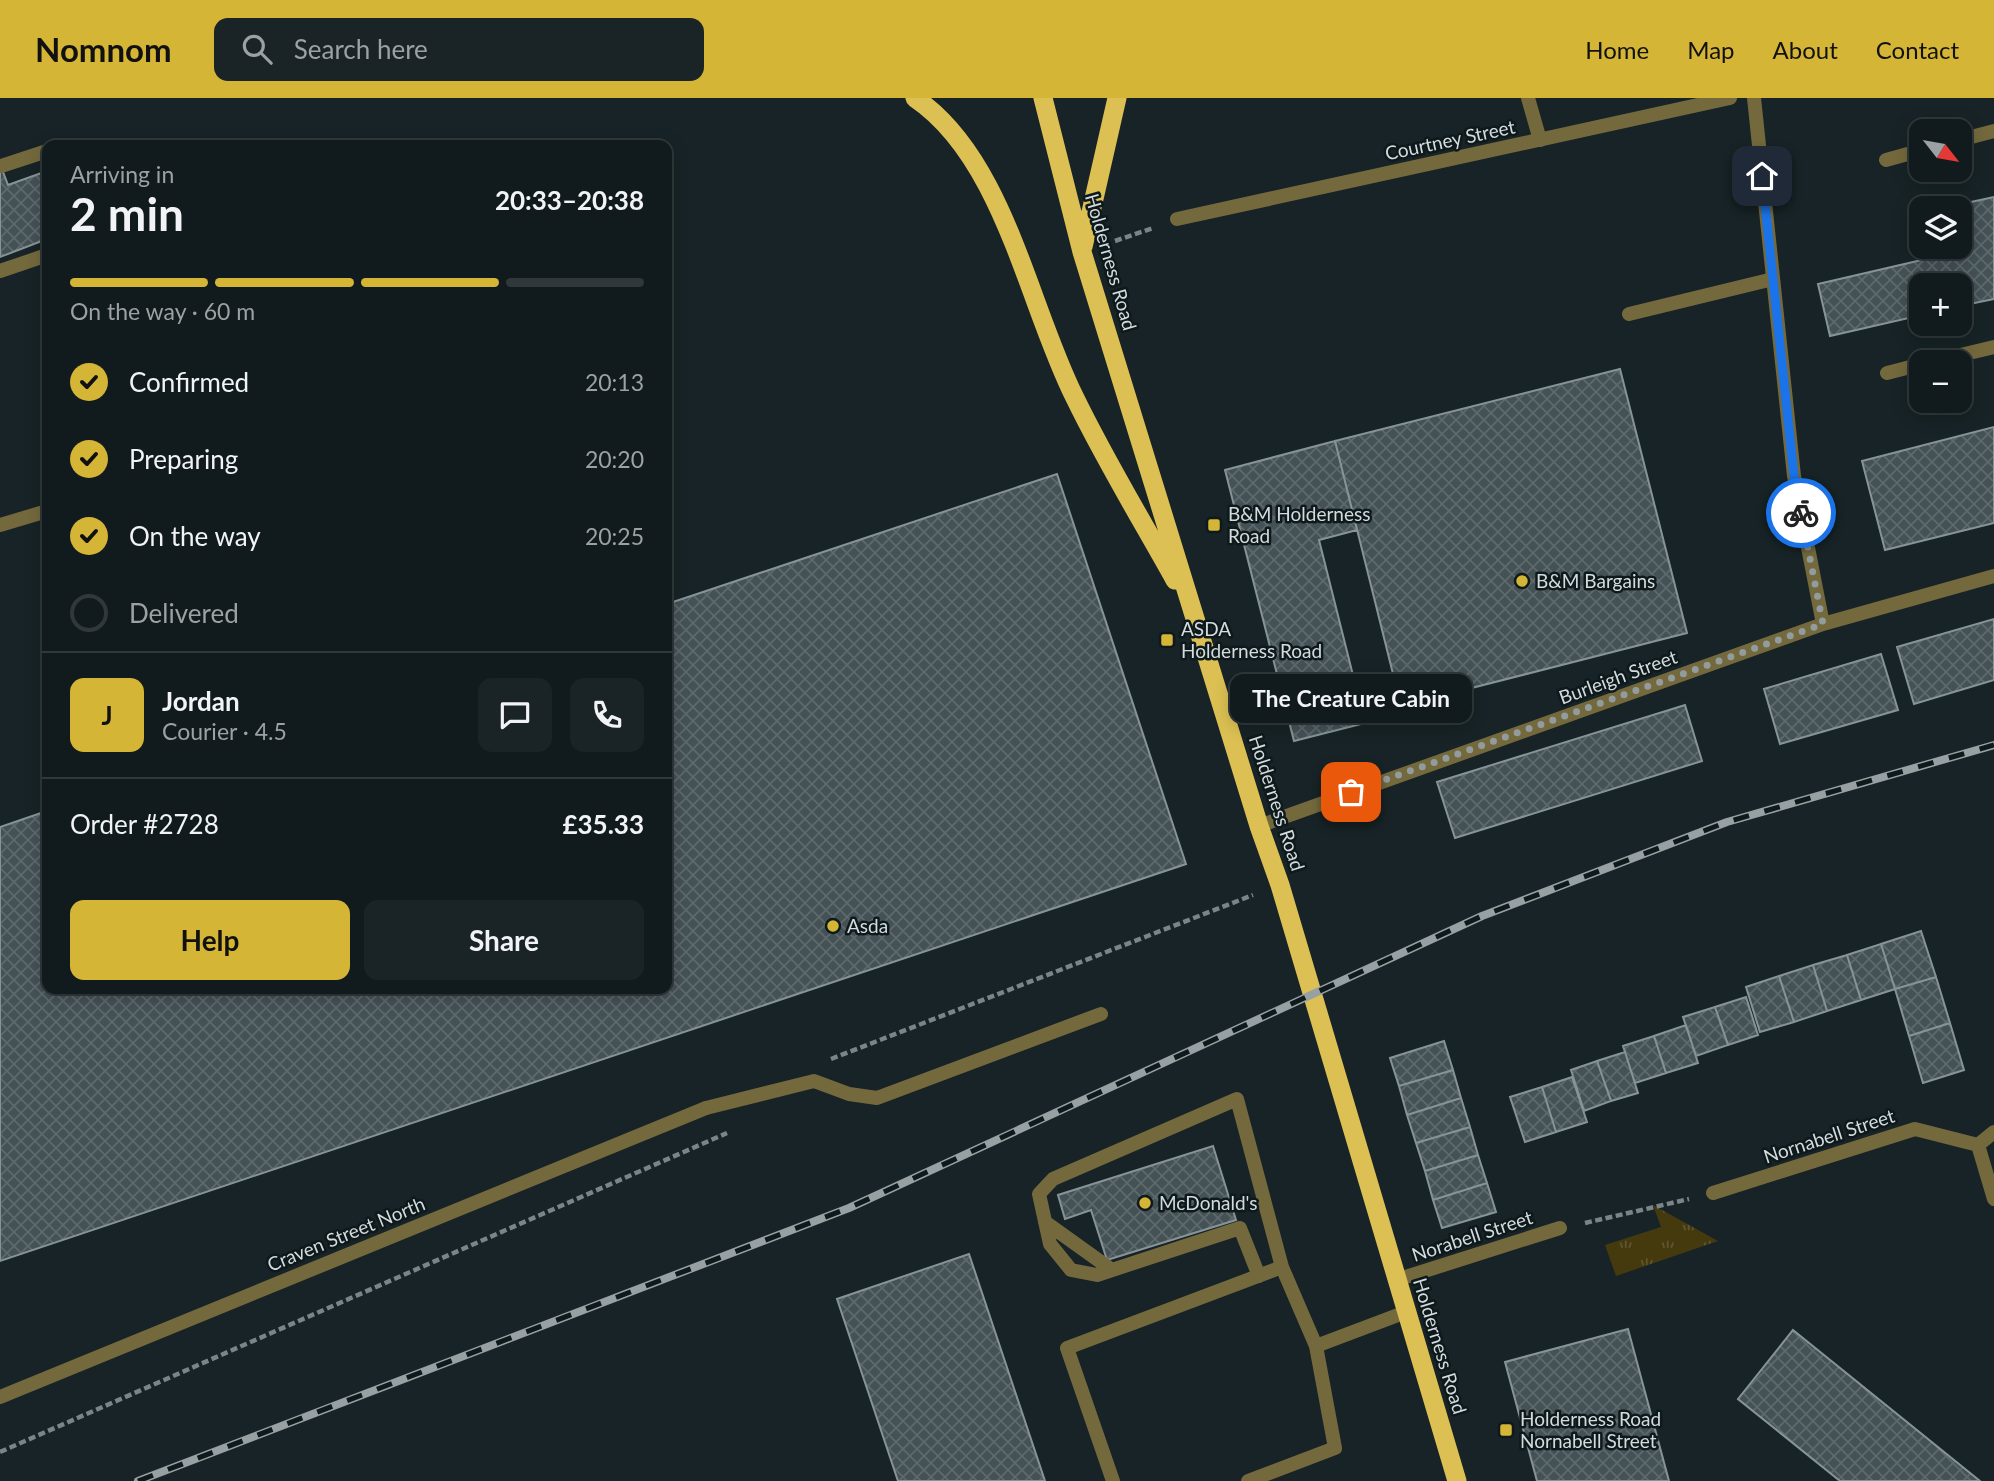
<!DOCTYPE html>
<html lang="en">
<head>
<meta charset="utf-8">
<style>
  :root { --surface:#111a1c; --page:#1a2325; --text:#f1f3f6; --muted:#9ca1a3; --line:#30383b; --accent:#d5b535 }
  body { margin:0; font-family:Lato,sans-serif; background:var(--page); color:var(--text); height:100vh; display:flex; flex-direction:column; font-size:26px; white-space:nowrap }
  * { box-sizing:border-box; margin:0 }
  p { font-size:23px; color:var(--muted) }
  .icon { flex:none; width:38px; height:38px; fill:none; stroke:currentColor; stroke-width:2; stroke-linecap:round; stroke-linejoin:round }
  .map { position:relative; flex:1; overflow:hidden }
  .details { position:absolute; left:42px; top:42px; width:630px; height:854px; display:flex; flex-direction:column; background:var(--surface); border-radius:14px; box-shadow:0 4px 18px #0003,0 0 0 2px var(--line) }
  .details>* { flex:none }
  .needle { width:46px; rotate:121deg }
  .controls { position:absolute; left:1909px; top:21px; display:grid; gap:14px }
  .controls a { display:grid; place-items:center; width:63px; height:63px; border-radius:14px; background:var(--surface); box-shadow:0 4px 18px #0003,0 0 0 2px var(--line); font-size:35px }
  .pin { position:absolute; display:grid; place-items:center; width:60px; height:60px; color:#fff; margin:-30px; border-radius:14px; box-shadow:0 4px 10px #0006 }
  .courier { position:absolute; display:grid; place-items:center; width:70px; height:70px; margin:-35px; border:5px solid #1a73e8; border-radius:50%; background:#fff; color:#222; box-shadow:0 2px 9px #0007 }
  .bubble { position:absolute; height:49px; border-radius:14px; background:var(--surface); box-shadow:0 4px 18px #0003,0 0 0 2px var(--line); font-size:23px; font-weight:700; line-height:49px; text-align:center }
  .head em { font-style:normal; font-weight:700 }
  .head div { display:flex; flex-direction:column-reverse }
  .head { display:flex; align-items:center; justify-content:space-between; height:119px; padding:0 28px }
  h1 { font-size:46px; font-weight:700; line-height:52px }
  .bar { display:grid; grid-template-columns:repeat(4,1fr); gap:10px 7px; align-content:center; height:84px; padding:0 28px }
  .bar i { height:9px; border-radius:5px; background:var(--line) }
  .bar .selected { background:var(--accent) }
  .bar p { grid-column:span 4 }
  .line { display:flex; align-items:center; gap:18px; padding:0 28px; border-top:2px solid var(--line) }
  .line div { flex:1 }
  .round { display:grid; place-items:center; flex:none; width:74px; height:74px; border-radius:14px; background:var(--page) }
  ol { padding:0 28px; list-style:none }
  li { display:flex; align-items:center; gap:21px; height:77px }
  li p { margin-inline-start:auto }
  li .icon { padding:7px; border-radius:50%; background:var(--accent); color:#111; stroke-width:4 }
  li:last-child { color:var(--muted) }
  li i { width:38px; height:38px; border:4px solid var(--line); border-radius:50% }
  .primary-button { display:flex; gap:14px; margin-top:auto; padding:14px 28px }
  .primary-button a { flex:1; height:80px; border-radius:14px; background:var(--accent); color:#111; font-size:28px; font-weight:700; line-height:80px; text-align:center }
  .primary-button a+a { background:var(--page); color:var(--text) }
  header { display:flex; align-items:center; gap:42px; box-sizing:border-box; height:98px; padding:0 35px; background:var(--accent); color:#111 }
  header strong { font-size:33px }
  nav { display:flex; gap:38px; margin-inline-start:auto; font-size:24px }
  .search { width:490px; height:63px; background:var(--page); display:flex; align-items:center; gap:18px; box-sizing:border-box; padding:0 24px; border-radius:14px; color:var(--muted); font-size:26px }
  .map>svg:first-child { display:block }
</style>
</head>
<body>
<header>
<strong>Nomnom</strong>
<div class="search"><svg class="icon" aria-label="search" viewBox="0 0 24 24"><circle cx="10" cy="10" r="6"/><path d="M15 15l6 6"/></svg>Search here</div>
<nav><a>Home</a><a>Map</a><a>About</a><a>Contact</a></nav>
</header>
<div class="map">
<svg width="1994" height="1383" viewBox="0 0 1994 1383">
  <defs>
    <pattern id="park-tufts" width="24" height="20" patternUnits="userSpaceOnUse" patternTransform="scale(1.75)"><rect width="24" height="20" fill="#453a0e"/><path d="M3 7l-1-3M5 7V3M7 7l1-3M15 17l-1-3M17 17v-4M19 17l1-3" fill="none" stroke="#5f5631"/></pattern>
    <pattern id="building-cross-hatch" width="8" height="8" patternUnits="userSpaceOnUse" patternTransform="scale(1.75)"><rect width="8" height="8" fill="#445155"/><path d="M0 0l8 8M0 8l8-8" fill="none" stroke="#5e696d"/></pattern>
  </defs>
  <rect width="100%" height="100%" fill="#172326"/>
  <path fill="url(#park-tufts)" d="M1653 1107 1718 1143 1616 1178 1605 1147 1661 1129Z"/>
  <path fill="url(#building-cross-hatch)" stroke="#869498" stroke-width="2" d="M0 66 8 87 47 73V141L0 159Z
    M1994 99V201L1960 208V187H1922V217L1830 238 1818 186 1926 161 1923 149H1960V110H1943Z
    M1922 115V140L1916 117Z
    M1620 271 1687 535 1401 608 1335 343Z
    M1994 329V425L1885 452 1862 363Z
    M1335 343 1357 432 1319 442 1365 625 1294 643 1225 372Z
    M1057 376 1186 766 0 1163V729L47 713V891H667V506Z
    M1994 521V582L1914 606 1897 549Z
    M1881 556 1898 612 1780 646 1764 591Z
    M1685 607 1702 663 1455 740 1437 684Z
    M1921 833 1936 879 1895 891 1881 846Z
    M1881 846 1895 891 1861 902 1847 857Z
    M1847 857 1861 902 1827 913 1813 867Z
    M1813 867 1827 913 1794 924 1779 878Z
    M1779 878 1794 924 1760 934 1746 889Z
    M1936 879 1950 925 1909 938 1895 891Z
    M1746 899 1758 937 1728 947 1715 909Z
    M1715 909 1728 947 1696 958 1683 919Z
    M1950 925 1964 972 1923 985 1909 938Z
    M1686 927 1698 965 1666 975 1654 938Z
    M1654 938 1666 975 1635 985 1623 948Z
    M1444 943 1453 972 1399 988 1390 960Z
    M1625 954 1638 995 1611 1003 1597 963Z
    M1597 963 1611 1003 1584 1013 1571 972Z
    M1453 972 1461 1000 1407 1017 1399 988Z
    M1572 979 1587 1024 1556 1034 1542 989Z
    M1542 989 1556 1034 1525 1044 1510 999Z
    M1461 1000 1470 1029 1416 1045 1407 1017Z
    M1470 1029 1478 1057 1425 1073 1416 1045Z
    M1213 1048 1236 1122 1107 1162 1091 1112 1065 1121 1058 1097Z
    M1478 1057 1487 1085 1433 1102 1425 1073Z
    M1487 1085 1496 1114 1442 1130 1433 1102Z
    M969 1156 1045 1383H898L837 1201Z
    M1628 1231 1669 1383H1537L1505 1264Z
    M1793 1232 1980 1383H1840L1738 1301Z"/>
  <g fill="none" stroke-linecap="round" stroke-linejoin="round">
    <path stroke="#7b8588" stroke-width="4.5" stroke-dasharray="7 3.5" stroke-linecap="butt" d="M1115 143 1153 130
      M831 961 1253 797
      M1585 1125 1689 1101
      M0 1354 727 1035"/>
    <path stroke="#74693d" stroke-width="14" d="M1528 0 1540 42
      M1960 42 1994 33
      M68 47H73
      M1886 62 1922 52
      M1 68 47 53
      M0 173 47 157
      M1629 216 1773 181
      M1931 264 1994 249
      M1887 275 1922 266
      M706 1010 814 983 849 996 877 1000 1101 916
      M1045 1124 1112 1172
      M1259 1178 1240 1130 1097 1177 1071 1172 1050 1146 1039 1096 1053 1081 1237 1001 1282 1169
      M1316 1248 1406 1214
      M1113 1383 1067 1250 1282 1169 1316 1248 1335 1350 1248 1383"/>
    <path stroke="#74693d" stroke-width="14" d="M1754 0 1794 378 1823 526
      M1177 121 1730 0
      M0 427 47 413
      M1259 728 1823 526 1994 478
      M1978 1047 1994 1101
      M1713 1095 1915 1031 1978 1047 1994 1034
      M1396 1182 1560 1130
      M0 1299 706 1010"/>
    <path stroke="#dcc053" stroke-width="19" d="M915 0C1004 60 1028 207 1075 300 1105 362 1141 421 1175 482
      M1043 0 1082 154 1259 728 1280 787 1457 1383
      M1083 149 1117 0"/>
    <g stroke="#97a0a3" stroke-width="8">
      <path id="rail" d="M138 1383 849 1110 1482 818 1727 724 1994 647"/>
    </g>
    <use href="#rail" stroke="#0e191c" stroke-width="5" stroke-dasharray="16" stroke-linecap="butt"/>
  </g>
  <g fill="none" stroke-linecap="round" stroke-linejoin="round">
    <path stroke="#929b9e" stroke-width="7" stroke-dasharray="0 12.6" d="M1351 694 1823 526 1801 415"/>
    <path stroke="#1a73e8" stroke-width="9" d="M1762 78 1794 378 1801 415"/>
  </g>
  <g fill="#d5b535" stroke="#0e191c" stroke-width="2.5">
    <rect x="1207" y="420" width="14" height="14" rx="3.5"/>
    <circle cx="1522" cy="483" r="7"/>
    <rect x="1160" y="535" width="14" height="14" rx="3.5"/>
    <circle cx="833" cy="828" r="7"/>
    <circle cx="1145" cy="1105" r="7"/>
    <rect x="1499" y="1325" width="14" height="14" rx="3.5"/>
  </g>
  <g text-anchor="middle" stroke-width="5" stroke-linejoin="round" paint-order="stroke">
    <g font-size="19" fill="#d4dbde" stroke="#0e191c">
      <text transform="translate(1450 42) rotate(-12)" y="7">Courtney Street</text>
      <text transform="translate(1111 164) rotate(74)" y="7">Holderness Road</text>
      <text transform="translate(1618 579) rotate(-20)" y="7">Burleigh Street</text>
      <text transform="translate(1277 705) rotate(72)" y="7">Holderness Road</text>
      <text transform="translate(1829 1038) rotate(-18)" y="7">Nornabell Street</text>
      <text transform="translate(346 1136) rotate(-22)" y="7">Craven Street North</text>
      <text transform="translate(1472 1138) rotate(-18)" y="7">Norabell Street</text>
      <text transform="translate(1440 1248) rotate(73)" y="7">Holderness Road</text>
    </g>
    <g font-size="19" fill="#d4dbde" stroke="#0e191c" text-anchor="start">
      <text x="1228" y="423">B&amp;M Holderness<tspan x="1228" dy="22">Road</tspan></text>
      <text x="1536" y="490">B&amp;M Bargains</text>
      <text x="1181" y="538">ASDA<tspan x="1181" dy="22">Holderness Road</tspan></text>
      <text x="847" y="835">Asda</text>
      <text x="1159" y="1112">McDonald's</text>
      <text x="1520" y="1328">Holderness Road<tspan x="1520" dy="22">Nornabell Street</tspan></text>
    </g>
  </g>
</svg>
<div class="controls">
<a><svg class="needle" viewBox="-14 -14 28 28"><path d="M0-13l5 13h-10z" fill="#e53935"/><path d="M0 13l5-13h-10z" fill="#9ca1a3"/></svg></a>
<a><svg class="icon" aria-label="layers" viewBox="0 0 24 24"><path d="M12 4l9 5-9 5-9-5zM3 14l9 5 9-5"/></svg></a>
<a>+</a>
<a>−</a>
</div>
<div class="pin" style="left:1351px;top:694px;background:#ea580c"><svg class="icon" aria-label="bag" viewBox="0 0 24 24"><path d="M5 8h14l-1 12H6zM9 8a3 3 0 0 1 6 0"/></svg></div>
<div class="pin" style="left:1762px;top:78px;background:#1f2937"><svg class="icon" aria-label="home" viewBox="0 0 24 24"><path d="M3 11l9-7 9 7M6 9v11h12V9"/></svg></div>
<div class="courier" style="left:1801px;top:415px"><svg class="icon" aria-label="bike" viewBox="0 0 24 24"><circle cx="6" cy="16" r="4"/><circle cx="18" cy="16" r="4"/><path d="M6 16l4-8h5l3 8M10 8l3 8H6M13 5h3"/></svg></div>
<div class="bubble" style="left:1230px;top:576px;width:242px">The Creature Cabin</div>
<section class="details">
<div class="head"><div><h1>2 min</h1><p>Arriving in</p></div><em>20:33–20:38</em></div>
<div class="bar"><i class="selected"></i><i class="selected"></i><i class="selected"></i><i></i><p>On the way · 60 m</p></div>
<ol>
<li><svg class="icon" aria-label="check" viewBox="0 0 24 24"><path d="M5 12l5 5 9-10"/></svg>Confirmed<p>20:13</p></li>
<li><svg class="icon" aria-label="check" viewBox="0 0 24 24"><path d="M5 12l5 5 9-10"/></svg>Preparing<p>20:20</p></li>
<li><svg class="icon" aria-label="check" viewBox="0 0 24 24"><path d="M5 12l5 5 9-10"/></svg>On the way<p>20:25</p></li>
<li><i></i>Delivered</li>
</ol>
<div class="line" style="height:126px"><b class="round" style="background:var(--accent);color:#111">J</b><div><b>Jordan</b><p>Courier · 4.5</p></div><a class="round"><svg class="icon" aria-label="chat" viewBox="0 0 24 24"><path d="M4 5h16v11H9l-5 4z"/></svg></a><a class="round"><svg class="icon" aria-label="phone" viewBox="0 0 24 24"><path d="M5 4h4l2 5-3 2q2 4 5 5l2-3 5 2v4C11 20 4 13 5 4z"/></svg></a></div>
<div class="line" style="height:91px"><div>Order #2728</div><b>£35.33</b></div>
<div class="primary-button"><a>Help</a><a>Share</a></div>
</section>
</div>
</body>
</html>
